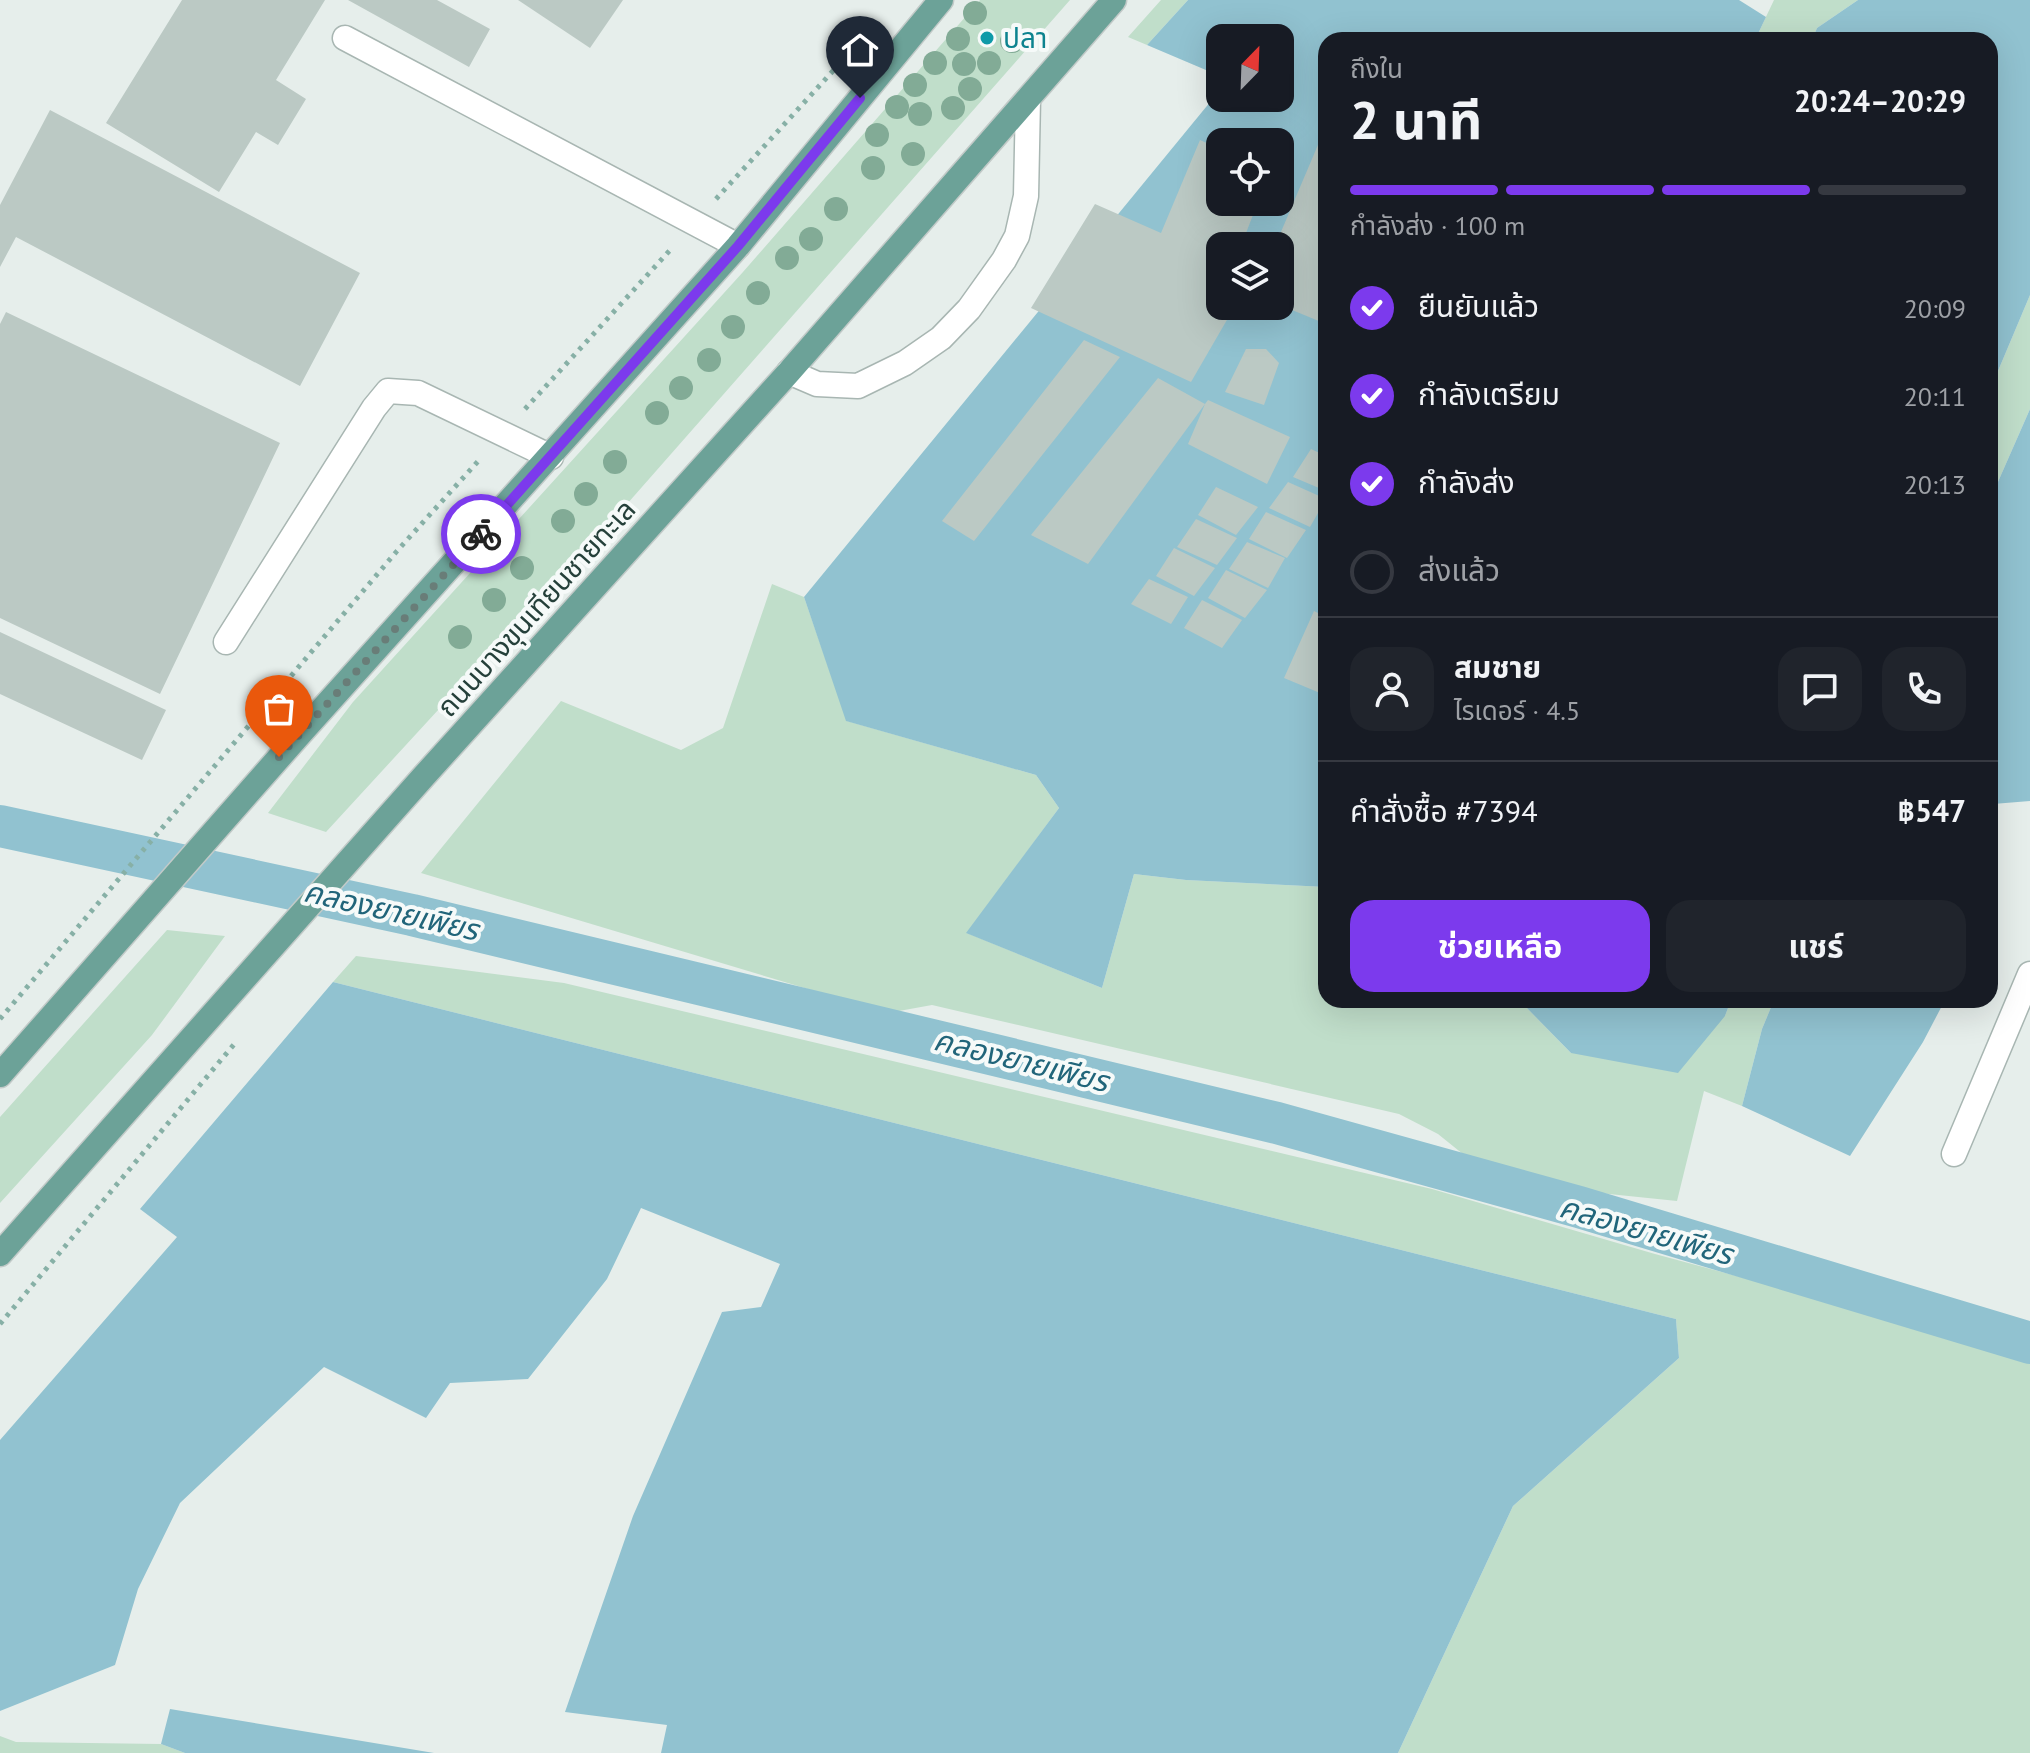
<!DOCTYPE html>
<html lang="th">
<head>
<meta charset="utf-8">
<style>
  :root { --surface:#171b24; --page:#20242c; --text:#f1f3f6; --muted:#9ea1a6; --line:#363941; --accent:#7c3aed }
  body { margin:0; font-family:"PT Sans","Noto Sans Thai",sans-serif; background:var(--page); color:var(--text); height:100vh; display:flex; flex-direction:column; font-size:30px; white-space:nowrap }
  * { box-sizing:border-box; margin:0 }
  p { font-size:26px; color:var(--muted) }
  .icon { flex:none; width:44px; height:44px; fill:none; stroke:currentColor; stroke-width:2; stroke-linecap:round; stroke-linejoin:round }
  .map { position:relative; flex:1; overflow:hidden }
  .drawer { position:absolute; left:1318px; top:32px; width:680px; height:976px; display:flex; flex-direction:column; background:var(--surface); border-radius:24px; box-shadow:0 8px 32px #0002 }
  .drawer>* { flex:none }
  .needle { width:52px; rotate:23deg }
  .fabs { position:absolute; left:1206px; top:24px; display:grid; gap:16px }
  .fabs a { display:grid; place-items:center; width:88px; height:88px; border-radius:16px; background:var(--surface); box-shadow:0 8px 32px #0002; font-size:40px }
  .pin { position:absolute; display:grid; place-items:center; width:68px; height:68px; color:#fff; margin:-82px -34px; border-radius:50% 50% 50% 0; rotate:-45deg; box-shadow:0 0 8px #0007 }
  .pin .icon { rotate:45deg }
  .courier { position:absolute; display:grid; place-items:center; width:80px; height:80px; margin:-40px; border:6px solid #7c3aed; border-radius:50%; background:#fff; color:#222; box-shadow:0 2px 10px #0007 }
  .headline em { font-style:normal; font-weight:700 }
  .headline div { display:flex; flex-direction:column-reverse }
  .headline { display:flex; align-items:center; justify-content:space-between; height:136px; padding:0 32px }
  h1 { font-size:52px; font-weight:700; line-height:60px }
  .bar { display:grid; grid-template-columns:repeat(4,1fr); gap:12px 8px; align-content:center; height:96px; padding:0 32px }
  .bar i { height:10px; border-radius:6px; background:var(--line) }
  .bar .active { background:var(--accent) }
  .bar p { grid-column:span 4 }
  .line { display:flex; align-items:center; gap:20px; padding:0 32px; border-top:2px solid var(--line) }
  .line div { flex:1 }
  .round { display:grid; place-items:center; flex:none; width:84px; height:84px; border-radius:24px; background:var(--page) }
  ol { padding:0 32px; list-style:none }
  li { display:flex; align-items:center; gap:24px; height:88px }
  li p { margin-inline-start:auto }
  li .icon { padding:8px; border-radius:50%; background:var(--accent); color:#fff; stroke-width:4 }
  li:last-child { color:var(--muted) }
  li i { width:44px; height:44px; border:4px solid var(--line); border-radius:50% }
  .primary-button { display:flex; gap:16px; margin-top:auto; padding:16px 32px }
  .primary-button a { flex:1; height:92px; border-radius:24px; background:var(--accent); color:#fff; font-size:32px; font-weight:700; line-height:92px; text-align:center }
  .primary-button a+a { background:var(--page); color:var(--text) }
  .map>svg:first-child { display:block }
</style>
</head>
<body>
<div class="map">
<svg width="2030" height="1753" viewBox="0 0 2030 1753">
  <rect width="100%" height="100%" fill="#e6eeeb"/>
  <path fill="#c0deca" d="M980 0H1070L620 512 326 832 268 813 353 702 743 272Z
    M1161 0H1188L1147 45 1128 37Z
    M1774 0H1858L1817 28 1812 40H1755Z
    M2030 295V409L1990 500V390Z
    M772 584 804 597 847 721 1036 775 1059 808 967 933 1102 988 1134 874 1186 880 1326 887V1000H1519L1571 1053 1725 1016 1731 1000H1774L1762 1029 1742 1106 1704 1091 1677 1201 1580 1191 1474 1163 1438 1134 1399 1114 932 1005 888 1013 421 873 561 701 681 750 723 728Z
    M167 930 225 936 152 1035 0 1203V1117Z
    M356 956 564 983 1432 1189 1655 1254 2030 1355V1753H1398L1513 1506 1679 1358 1676 1319 333 982Z
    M0 1736 16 1742 161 1744 185 1753H0Z"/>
  <path fill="#91c2d0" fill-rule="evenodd" d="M1188 0H1739L1766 17 1755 40H1326V887L1186 880 1134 874 1102 988 966 933 1059 808 1036 775 846 721 804 597 1220 90V98H1280V38H1220V76L1147 45ZM1220 142H1280V202H1220ZM1220 246H1280V306H1220Z
    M1858 0H2030V295L1990 390V40H1812L1817 28Z
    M2030 409V801L1993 804 1996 902 1990 913V500Z
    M333 982 1676 1319 1679 1358 1513 1506 1398 1753H661L667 1725 565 1712 633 1516 722 1312 761 1307 780 1264 641 1208 607 1279 528 1379 450 1383 426 1418 324 1367 180 1503 138 1589 115 1665 0 1711V1440L177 1237 140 1209Z
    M1519 1000H1731L1725 1016 1678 1073 1571 1053Z
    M1774 1000H1945L1923 1042 1850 1156 1742 1106 1762 1029Z
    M170 1709 434 1753H185L161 1744Z"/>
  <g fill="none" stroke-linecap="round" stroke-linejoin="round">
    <path stroke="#91c2d0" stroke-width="42" d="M0 826 412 915 1277 1123 1579 1207 2030 1343"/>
  </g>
  <path fill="#bbc9c4" d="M182 0H325L276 80 306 99 278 145 256 132 219 192 106 123Z
    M348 0H437L490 29 469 67Z
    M518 0H623L590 48Z
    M50 110 360 273 300 386 16 237 0 267V205Z
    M1326 126V324L1280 305V246H1275Z
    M1200 140 1220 149V202H1258L1241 246H1220V306H1235L1191 382 1031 308 1095 204 1161 233Z
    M6 312 280 443 160 694 0 618V324Z
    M1084 340 1120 357 974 541 942 521Z
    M1246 349H1266L1279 363 1264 405 1225 392Z
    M1158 378 1205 404 1208 400 1290 437 1267 484 1188 444 1205 404 1088 564 1031 535Z
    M1311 449 1326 456V491L1293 477Z
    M1288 482 1326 499 1310 527 1269 508Z
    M1216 487 1258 507 1236 535 1198 515Z
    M1266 512 1306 530 1287 558 1249 539Z
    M1196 519 1237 538 1217 565 1177 547Z
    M1247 542 1285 558 1268 588 1229 569Z
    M1174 548 1215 568 1194 596 1156 576Z
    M1226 570 1267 590 1245 618 1208 598Z
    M1149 579 1188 597 1171 624 1131 604Z
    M1202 600 1242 620 1222 648 1184 628Z
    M1314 611 1326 617V678L1320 693 1284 678Z
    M0 632 166 710 142 760 0 694Z"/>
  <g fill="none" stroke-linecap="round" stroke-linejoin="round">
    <g stroke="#a8b6b2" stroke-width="27">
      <path id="minor" d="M345 38 738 246
        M789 372 817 384 858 386 905 363 941 338 969 309 1004 260 1017 236 1026 196 1028 99
        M226 642 374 408 388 391 418 393 551 457
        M1954 1154 2030 974"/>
    </g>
    <g stroke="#c2cac8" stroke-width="27">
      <path id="major" d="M0 1075 299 735 738 246 941 0
        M0 1254 424 776 789 372 1114 0"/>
    </g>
    <path stroke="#87b0a6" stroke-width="5" stroke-dasharray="4 6" stroke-linecap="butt" d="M716 199 863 38
      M525 409 672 248
      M0 1019 397 551 481 458
      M0 1324 236 1042"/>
    <use href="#minor" stroke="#fff" stroke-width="24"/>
    <use href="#major" stroke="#6ca298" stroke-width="24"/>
  </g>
  <g fill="#82ab96">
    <circle cx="975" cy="13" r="12"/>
    <circle cx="958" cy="39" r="12"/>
    <circle cx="1012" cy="41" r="12"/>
    <circle cx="935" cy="63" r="12"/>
    <circle cx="989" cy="63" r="12"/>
    <circle cx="964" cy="64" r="12"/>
    <circle cx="915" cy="85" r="12"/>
    <circle cx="970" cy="89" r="12"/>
    <circle cx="897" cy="107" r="12"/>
    <circle cx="953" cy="108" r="12"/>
    <circle cx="920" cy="114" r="12"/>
    <circle cx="877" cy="135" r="12"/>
    <circle cx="913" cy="154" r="12"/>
    <circle cx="873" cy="168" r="12"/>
    <circle cx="836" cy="209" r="12"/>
    <circle cx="811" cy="239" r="12"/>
    <circle cx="787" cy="258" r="12"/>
    <circle cx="758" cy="293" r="12"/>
    <circle cx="733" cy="327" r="12"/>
    <circle cx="709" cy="360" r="12"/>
    <circle cx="681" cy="388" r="12"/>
    <circle cx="657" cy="413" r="12"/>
    <circle cx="615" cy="462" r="12"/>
    <circle cx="586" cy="494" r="12"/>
    <circle cx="563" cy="521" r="12"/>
    <circle cx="522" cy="568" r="12"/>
    <circle cx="494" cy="600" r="12"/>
    <circle cx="460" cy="637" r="12"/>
  </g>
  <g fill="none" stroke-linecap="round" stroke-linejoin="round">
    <path stroke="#697d78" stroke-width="8" stroke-dasharray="0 14.4" d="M279 757 481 534"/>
    <path stroke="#7c3aed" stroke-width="10" d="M481 534 738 246 860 98"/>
  </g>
  <circle fill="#0f9aa8" stroke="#f6faf9" stroke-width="3" cx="987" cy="38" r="8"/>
  <g text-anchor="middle" stroke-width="8" stroke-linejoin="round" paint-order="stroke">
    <g font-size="28" fill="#0d838f" stroke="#f6faf9" text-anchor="start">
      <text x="1003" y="48">ปลา</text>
    </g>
    <g font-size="28" fill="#25403a" stroke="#f6faf9">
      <text transform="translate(536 608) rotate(-48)" y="10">ถนนบางขุนเทียนชายทะเล</text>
    </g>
    <g font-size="30" font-style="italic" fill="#21657a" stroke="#f6faf9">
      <text transform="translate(391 911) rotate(13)" y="10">คลองยายเพียร</text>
      <text transform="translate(1021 1061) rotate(14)" y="10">คลองยายเพียร</text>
      <text transform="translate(1646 1231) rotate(16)" y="10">คลองยายเพียร</text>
    </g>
  </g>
</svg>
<div class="fabs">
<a><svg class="needle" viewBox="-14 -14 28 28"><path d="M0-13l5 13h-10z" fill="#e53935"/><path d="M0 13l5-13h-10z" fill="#9ea1a6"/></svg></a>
<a><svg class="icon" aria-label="locate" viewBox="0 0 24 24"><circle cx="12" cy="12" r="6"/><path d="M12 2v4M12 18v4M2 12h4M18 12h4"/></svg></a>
<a><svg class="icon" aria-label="layers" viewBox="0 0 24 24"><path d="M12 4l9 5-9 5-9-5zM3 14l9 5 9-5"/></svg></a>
</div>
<div class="pin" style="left:279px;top:757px;background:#ea580c"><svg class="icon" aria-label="bag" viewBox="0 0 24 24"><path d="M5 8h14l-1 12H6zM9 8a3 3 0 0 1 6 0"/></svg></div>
<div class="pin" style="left:860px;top:98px;background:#1f2937"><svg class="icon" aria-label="home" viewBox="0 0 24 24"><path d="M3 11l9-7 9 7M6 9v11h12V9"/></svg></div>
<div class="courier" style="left:481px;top:534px"><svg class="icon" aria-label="bike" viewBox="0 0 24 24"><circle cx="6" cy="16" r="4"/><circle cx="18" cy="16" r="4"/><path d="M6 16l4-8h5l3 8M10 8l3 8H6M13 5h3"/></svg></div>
<section class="drawer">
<div class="headline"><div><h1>2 นาที</h1><p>ถึงใน</p></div><em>20:24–20:29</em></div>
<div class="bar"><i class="active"></i><i class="active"></i><i class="active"></i><i></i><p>กำลังส่ง · 100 m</p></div>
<ol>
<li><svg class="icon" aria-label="check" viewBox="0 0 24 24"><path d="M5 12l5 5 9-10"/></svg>ยืนยันแล้ว<p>20:09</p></li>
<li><svg class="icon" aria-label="check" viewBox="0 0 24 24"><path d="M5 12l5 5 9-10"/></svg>กำลังเตรียม<p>20:11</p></li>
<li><svg class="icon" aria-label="check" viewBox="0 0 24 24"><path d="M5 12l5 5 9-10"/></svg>กำลังส่ง<p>20:13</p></li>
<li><i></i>ส่งแล้ว</li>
</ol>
<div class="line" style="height:144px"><a class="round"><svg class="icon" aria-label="person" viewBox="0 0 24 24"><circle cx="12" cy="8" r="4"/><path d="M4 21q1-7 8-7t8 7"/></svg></a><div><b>สมชาย</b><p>ไรเดอร์ · 4.5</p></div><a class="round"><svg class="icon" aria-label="chat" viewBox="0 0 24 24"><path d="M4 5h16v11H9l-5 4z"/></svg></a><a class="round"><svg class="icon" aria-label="phone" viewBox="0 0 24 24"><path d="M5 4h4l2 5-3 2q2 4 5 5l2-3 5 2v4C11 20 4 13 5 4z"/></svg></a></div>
<div class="line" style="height:104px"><div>คำสั่งซื้อ #7394</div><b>฿547</b></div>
<div class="primary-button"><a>ช่วยเหลือ</a><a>แชร์</a></div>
</section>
</div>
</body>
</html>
